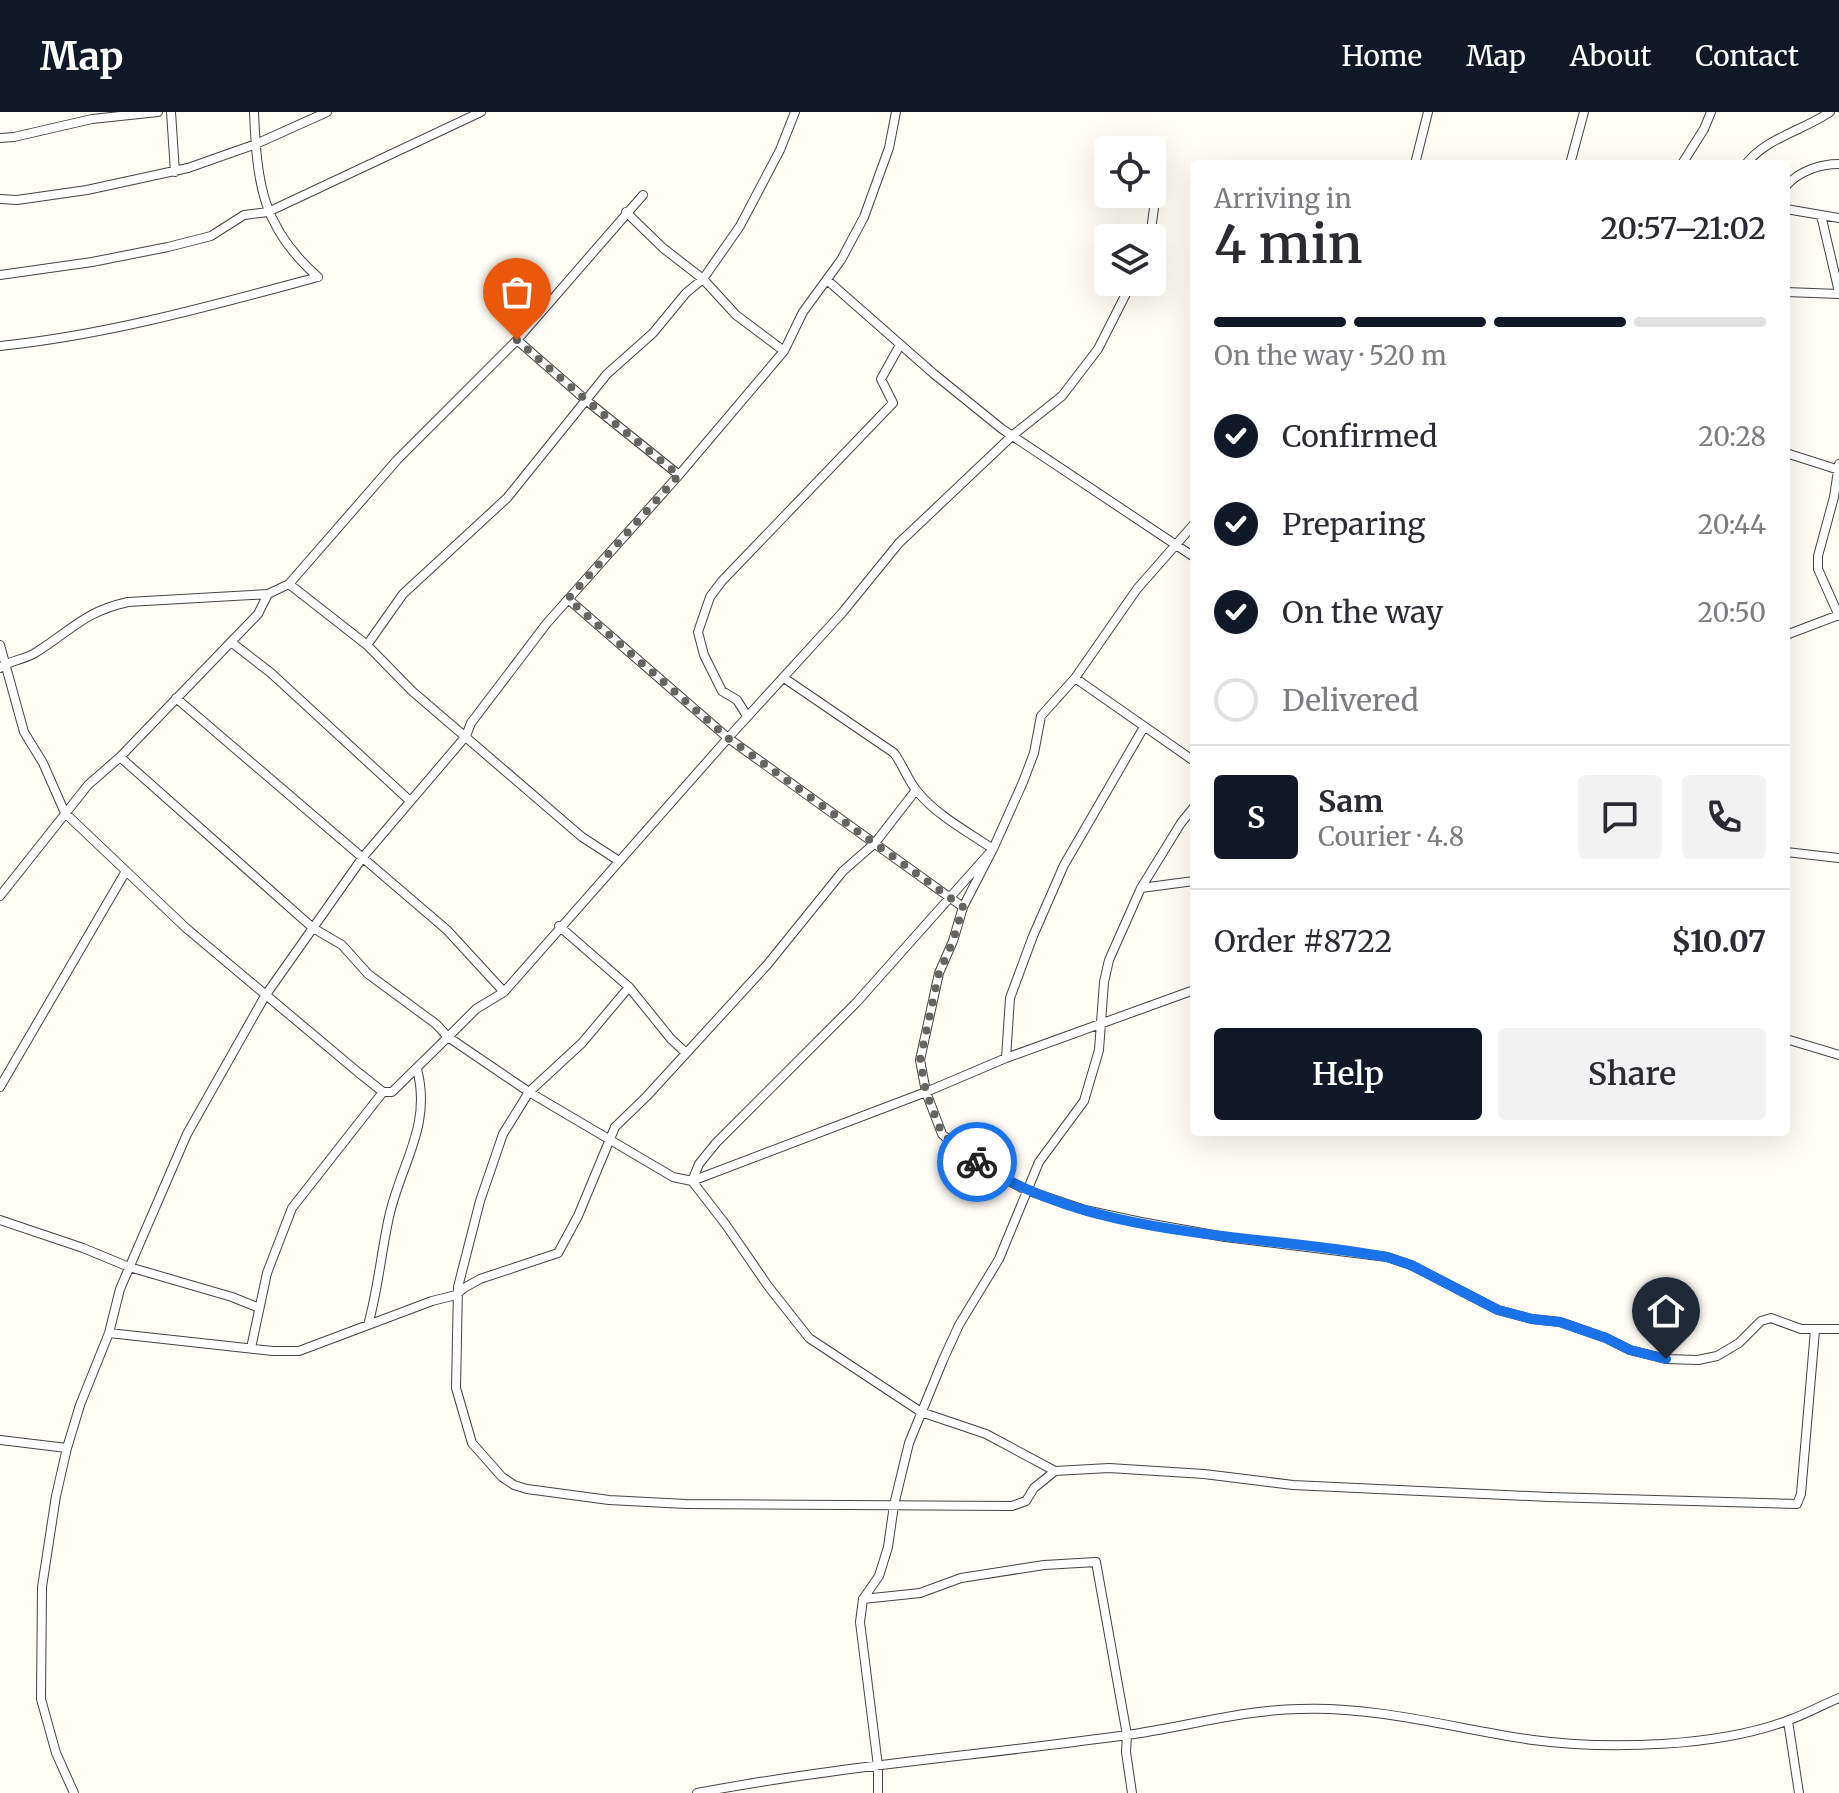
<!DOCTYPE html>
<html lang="en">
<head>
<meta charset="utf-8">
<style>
  :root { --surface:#fff; --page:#f2f2f3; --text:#2b2b33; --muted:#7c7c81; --line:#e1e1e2; --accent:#111827 }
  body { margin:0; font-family:Merriweather,serif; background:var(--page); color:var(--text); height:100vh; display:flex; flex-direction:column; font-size:30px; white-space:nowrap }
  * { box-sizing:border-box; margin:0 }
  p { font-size:26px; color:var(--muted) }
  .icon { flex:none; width:44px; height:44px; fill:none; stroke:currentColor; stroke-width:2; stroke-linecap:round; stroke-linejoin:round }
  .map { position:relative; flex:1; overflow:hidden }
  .details { position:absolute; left:1190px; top:48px; width:600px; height:976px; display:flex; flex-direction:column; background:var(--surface); border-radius:8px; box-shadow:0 8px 32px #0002 }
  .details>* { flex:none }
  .tools { position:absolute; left:1094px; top:24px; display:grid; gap:16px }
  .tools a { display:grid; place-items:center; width:72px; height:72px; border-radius:8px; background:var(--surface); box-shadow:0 8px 32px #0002; font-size:40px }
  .pin { position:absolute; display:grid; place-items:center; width:68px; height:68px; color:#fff; margin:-82px -34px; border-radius:50% 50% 50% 0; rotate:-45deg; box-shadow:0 0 8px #0007 }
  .pin .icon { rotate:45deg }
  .courier { position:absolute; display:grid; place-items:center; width:80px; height:80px; margin:-40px; border:6px solid #1a73e8; border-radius:50%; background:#fff; color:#222; box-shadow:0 2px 10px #0007 }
  .headline em { font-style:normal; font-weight:600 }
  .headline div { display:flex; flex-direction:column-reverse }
  .headline { display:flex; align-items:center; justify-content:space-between; height:136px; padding:0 24px }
  h1 { font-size:52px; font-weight:600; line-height:60px }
  .bar { display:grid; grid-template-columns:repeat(4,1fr); gap:12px 8px; align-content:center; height:96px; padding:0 24px }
  .bar i { height:10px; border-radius:6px; background:var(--line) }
  .bar .active { background:var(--accent) }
  .bar p { grid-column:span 4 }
  .line { display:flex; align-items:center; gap:20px; padding:0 24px; border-top:2px solid var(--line) }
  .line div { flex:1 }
  .round { display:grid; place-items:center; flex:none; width:84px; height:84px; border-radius:8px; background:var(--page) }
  ol { padding:0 24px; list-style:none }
  li { display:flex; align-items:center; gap:24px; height:88px }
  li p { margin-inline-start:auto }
  li .icon { padding:8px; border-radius:50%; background:var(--accent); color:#fff; stroke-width:4 }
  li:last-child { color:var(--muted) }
  li i { width:44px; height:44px; border:4px solid var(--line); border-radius:50% }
  .action { display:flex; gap:16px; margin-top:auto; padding:16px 24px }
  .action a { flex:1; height:92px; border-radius:8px; background:var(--accent); color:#fff; font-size:32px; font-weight:600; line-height:92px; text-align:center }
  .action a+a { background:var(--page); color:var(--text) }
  header { display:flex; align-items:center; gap:48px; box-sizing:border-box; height:112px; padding:0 40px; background:var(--accent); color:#fff }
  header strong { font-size:38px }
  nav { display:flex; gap:44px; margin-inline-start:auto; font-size:28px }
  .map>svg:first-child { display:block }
</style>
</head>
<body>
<header>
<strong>Map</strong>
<nav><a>Home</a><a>Map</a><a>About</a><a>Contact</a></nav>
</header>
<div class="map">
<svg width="1839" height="1681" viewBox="0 0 1839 1681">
  <rect width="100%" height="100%" fill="#fffdf5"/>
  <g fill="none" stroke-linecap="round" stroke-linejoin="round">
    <g stroke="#444" stroke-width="10">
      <path id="street" d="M171 0 175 60
        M254 0C257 72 262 116 318 165
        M0 26 14 25 92 7 158 0
        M1415 52 1428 0
        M1570 52 1584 0
        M1682 52 1704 17 1711 0
        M1746 52C1766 26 1804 18 1830 0
        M1786 74C1799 59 1820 52 1839 52
        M0 87 17 88 87 78 188 56 256 32 327 0
        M1786 97 1839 106
        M626 100 663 136 703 167 736 203 784 239
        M1821 103 1839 180
        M1150 126 1158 66
        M0 163 92 150 168 135 211 124 244 103 268 100 481 0
        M827 168 934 262 1002 317 1194 445
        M1786 180 1839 182
        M517 228 587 289 679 363
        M0 234C108 223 214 193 318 165
        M1786 341 1839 358
        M1194 412 1137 477 1075 566 1041 604 1034 641 1023 670 993 737 963 795 953 829 939 861 920 948 926 980 942 1022 962 1040 990 1059 1026 1078 1085 1098 1141 1110 1225 1125 1387 1145 1411 1153 1498 1198 1532 1207 1560 1210 1606 1226 1630 1238 1666 1247 1698 1248 1717 1244 1739 1231 1761 1209 1771 1206 1801 1217H1839
        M289 472 367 533 412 579 582 725 619 749
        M1839 504 1818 457V444L1834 385 1839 352
        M1786 523 1839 503
        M231 530 271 561 409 688
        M0 533 24 620 43 651 65 701 186 816 359 961 383 980H392L448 925 529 980 673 1065 692 1069 926 980 1006 946 1194 878
        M367 533 403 482 507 386 607 262 653 221 686 181 703 167 740 114 780 38 795 0
        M0 556C10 548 24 548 35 541 71 519 83 500 128 490L268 482
        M784 566 894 641C903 653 908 669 917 679 936 703 968 720 993 737L856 891 716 1031 699 1052 692 1069 726 1113 768 1174 809 1226 921 1300 986 1322 1055 1359 1109 1356 1204 1362 1293 1373 1549 1385 1797 1392 1801 1382 1815 1218
        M1075 566 1194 649
        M176 586 447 818 504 880
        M747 604 737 588 722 579 704 543 698 520 710 485 722 469 893 291 881 267 900 233
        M120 645 313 816 342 833 368 862 436 912 448 925 476 897 504 880 728 626 568 487
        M1786 740 1839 746
        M1141 776 1194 769
        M0 784 88 673 120 645 258 502 268 482 289 472 397 348 517 228 643 83
        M963 795 728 626 842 501 899 431 1013 323 1062 284 1098 237 1132 170
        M559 814 629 875 582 931 529 980 503 1022 480 1089 458 1175 456 1276 472 1331 502 1365 514 1373 527 1377 609 1388 686 1392 1012 1394 1026 1389 1034 1376 1055 1359
        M629 875 671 927 686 941
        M1786 927 1839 943
        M1006 946 1010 886 1033 824 1064 753 1144 615
        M0 975 126 759
        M0 1108 83 1136 129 1155 232 1185 257 1195
        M368 1213C378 1178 381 1141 389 1105 401 1051 432 1014 417 957
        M109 1221 273 1239H299L432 1189 456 1183 464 1176 480 1167 558 1141 578 1104 615 1015 647 984 767 853 843 759 875 731 916 678
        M251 1236 267 1161 292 1096 383 980
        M0 1328 67 1336
        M863 1487 920 1481 961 1466 1044 1453 1096 1450 1127 1623 1126 1640 1132 1681
        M1788 1609 1799 1681
        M74 1681 56 1641 41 1587 42 1475 56 1384 67 1336 80 1293 109 1221 120 1177 187 1022 265 884 363 745 466 624 471 611 547 511 679 363 784 239 803 200 841 148 864 105 889 36 896 0
        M697 1681C839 1654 984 1643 1127 1623 1185 1615 1241 1598 1300 1597 1378 1594 1456 1617 1533 1628 1608 1638 1718 1635 1789 1608 1806 1602 1822 1593 1839 1586
        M878 1681V1654L860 1510 863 1487 879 1464 888 1435 894 1393 909 1331 943 1248 959 1213 999 1147 1039 1050 1084 989 1099 938 1104 870 1109 848 1141 776 1181 711 1194 695"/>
    </g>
    <use href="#street" stroke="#fff" stroke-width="8"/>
  </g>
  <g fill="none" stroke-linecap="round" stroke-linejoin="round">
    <path stroke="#646461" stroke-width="8" stroke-dasharray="0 14.4" d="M517 228 587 289 679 363 568 487 728 626 963 795 953 829 939 861 920 948 926 980 942 1022 977 1050"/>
    <path stroke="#1a73e8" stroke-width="10" d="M977 1050C1097 1129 1251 1120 1387 1145L1411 1153 1498 1198 1532 1207 1560 1210 1606 1226 1630 1238 1666 1247"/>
  </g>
</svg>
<div class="tools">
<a><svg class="icon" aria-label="locate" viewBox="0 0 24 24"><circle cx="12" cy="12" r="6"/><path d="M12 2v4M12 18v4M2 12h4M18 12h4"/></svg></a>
<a><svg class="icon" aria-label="layers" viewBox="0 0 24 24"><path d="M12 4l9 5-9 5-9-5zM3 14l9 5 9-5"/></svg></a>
</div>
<div class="pin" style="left:517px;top:228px;background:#ea580c"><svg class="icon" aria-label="bag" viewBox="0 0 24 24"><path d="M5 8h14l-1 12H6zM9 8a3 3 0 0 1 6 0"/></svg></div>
<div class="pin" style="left:1666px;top:1247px;background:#1f2937"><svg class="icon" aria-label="home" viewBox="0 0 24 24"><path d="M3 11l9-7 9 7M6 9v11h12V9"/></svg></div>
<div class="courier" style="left:977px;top:1050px"><svg class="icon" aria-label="bike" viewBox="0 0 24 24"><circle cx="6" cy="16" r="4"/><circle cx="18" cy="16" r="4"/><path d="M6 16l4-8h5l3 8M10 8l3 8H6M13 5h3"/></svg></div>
<section class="details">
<div class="headline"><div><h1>4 min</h1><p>Arriving in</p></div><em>20:57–21:02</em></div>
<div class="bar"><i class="active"></i><i class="active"></i><i class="active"></i><i></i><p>On the way · 520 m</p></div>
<ol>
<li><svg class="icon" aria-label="check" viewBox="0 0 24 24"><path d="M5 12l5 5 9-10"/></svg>Confirmed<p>20:28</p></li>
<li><svg class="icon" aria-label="check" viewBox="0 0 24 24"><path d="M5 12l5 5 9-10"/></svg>Preparing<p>20:44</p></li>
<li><svg class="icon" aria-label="check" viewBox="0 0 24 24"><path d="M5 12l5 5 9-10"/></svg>On the way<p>20:50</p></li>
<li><i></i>Delivered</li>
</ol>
<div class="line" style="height:144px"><b class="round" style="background:var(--accent);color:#fff">S</b><div><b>Sam</b><p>Courier · 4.8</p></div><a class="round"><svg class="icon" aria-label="chat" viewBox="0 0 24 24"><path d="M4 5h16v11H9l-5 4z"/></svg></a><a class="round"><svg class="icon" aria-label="phone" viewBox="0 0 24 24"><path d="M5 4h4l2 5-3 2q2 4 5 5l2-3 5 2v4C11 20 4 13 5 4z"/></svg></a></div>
<div class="line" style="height:104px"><div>Order #8722</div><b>$10.07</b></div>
<div class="action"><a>Help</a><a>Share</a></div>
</section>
</div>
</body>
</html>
